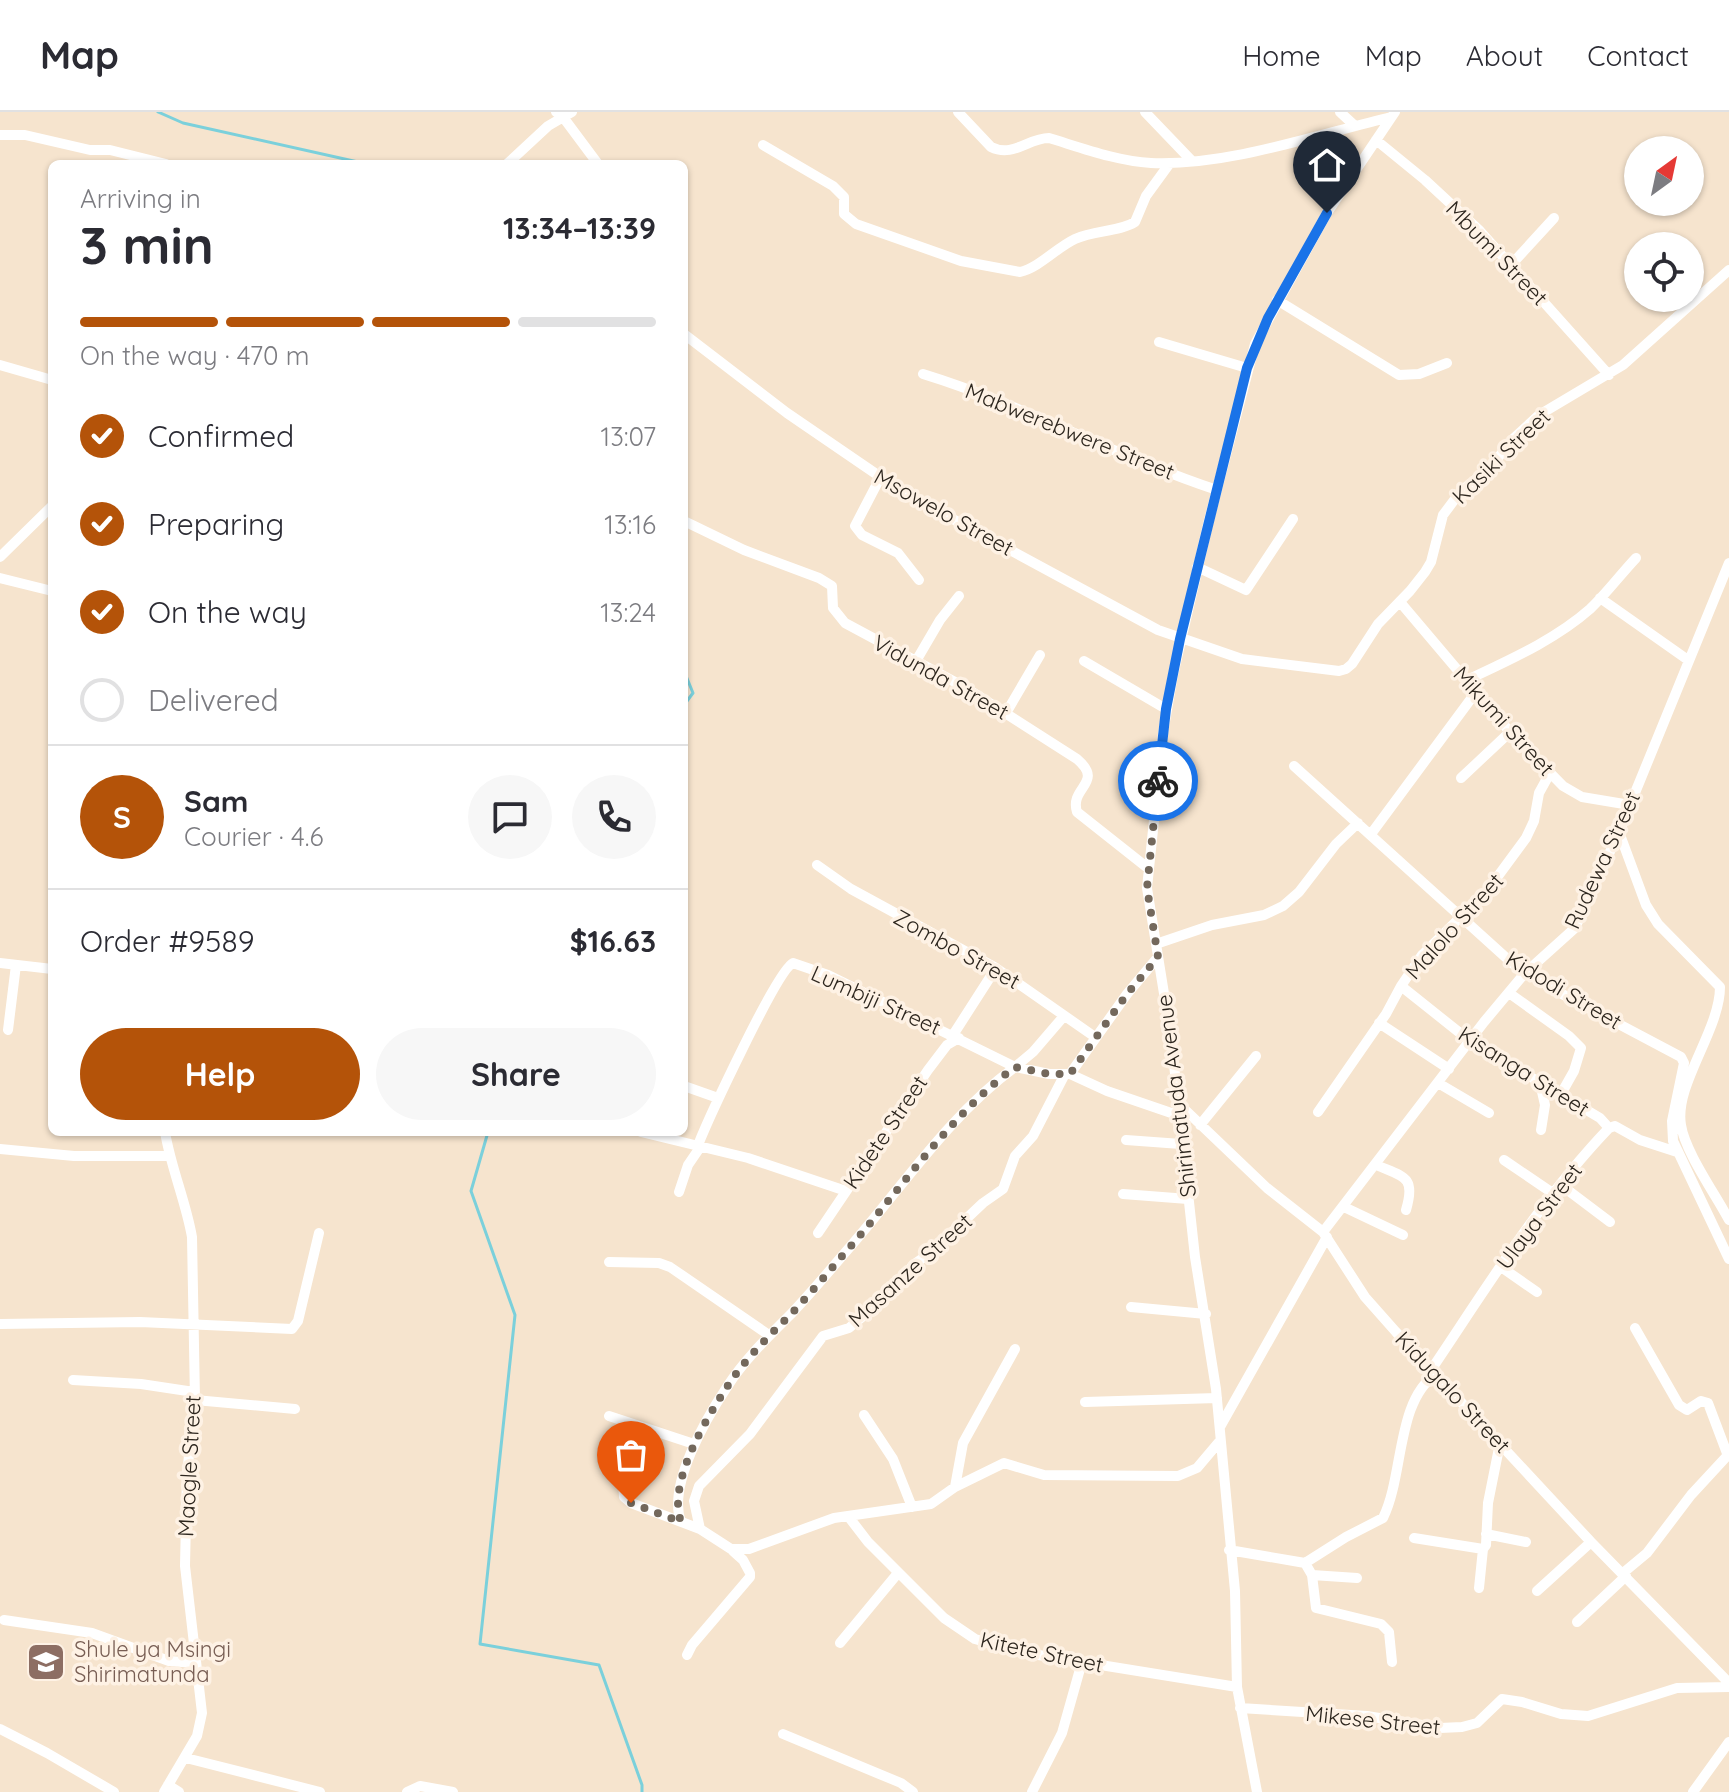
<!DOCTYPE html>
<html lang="en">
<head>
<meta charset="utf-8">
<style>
  :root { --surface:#fff; --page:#f7f7f7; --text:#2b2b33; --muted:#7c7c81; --line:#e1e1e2; --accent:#b45309 }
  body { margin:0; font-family:Quicksand,sans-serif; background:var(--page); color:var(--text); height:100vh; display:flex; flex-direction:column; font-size:30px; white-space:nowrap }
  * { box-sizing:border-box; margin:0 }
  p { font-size:26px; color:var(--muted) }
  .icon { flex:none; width:44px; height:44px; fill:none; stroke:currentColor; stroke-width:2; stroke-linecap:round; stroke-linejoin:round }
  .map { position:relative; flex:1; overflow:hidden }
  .details { position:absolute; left:48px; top:48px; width:640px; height:976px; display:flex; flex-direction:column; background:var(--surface); border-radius:12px; box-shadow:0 2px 6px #0004 }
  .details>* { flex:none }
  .needle { width:52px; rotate:33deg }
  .tools { position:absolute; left:1624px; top:24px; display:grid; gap:16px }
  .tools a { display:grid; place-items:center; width:80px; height:80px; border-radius:50%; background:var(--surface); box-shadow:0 2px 6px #0004; font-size:40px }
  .pin { position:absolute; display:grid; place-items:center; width:68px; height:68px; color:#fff; margin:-82px -34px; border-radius:50% 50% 50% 0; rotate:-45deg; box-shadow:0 0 8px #0007 }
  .pin .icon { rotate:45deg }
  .courier { position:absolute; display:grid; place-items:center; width:80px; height:80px; margin:-40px; border:6px solid #1a73e8; border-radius:50%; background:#fff; color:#222; box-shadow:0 2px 10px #0007 }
  .headline em { font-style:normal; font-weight:700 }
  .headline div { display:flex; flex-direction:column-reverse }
  .headline { display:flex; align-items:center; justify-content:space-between; height:136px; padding:0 32px }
  h1 { font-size:52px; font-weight:700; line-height:60px }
  .bar { display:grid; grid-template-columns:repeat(4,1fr); gap:12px 8px; align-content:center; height:96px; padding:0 32px }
  .bar i { height:10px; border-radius:6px; background:var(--line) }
  .bar .on { background:var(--accent) }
  .bar p { grid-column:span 4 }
  .line { display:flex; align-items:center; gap:20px; padding:0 32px; border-top:2px solid var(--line) }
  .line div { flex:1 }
  .round { display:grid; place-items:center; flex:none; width:84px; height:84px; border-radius:42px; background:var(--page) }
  ol { padding:0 32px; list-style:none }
  li { display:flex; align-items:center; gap:24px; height:88px }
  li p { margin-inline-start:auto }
  li .icon { padding:8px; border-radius:50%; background:var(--accent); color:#fff; stroke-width:4 }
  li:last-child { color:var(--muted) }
  li i { width:44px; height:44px; border:4px solid var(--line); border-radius:50% }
  .cta { display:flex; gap:16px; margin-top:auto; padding:16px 32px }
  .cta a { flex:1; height:92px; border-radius:48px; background:var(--accent); color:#fff; font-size:32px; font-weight:700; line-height:92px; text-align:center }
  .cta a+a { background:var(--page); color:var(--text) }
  header { display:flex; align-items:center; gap:48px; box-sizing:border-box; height:112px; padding:0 40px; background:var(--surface); border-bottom:2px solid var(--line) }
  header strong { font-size:38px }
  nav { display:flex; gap:44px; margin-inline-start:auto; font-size:28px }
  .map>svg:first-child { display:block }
</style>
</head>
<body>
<header>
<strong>Map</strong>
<nav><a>Home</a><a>Map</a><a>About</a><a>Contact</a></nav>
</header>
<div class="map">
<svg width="1729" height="1680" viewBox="0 0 1729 1680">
  <rect width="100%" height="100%" fill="#f6e4ce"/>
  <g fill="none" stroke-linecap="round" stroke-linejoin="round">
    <path stroke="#7bd0db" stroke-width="3" d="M158 0 183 11 367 52
      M684 559 693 581 684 593
      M488 1020 471 1079 515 1203 480 1532 599 1553 642 1673V1680"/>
    <path stroke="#fff" stroke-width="10" d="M556 0 563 5 598 52
      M958 0 991 35C1013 46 1028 26 1049 26 1082 36 1117 49 1151 51 1228 54 1316 23 1391 5
      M1145 0 1191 48
      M1340 0 1355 14
      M0 23H25L90 38H110L166 52
      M1376 28 1425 68 1480 119 1609 263
      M763 33 833 74 844 85V102L856 112 961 149 1020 160C1040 155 1056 136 1075 127 1094 118 1119 120 1135 110L1146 84 1170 51
      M507 52 548 14 572 0
      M1510 154 1554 106
      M1277 188 1399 263 1419 262 1447 251
      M684 222 787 301 901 379 1158 518 1242 547 1339 559 1346 557 1352 552 1378 512 1410 479 1425 460 1431 450 1443 403 1461 379 1489 357 1513 327 1539 303 1623 253 1729 158
      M1159 230 1247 256
      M0 253 52 268
      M923 262C1024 293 1117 345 1217 378
      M880 366 855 414 862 423 898 441 919 468
      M684 409 744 438 819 466 832 474 833 496 845 511 966 576 1077 647C1105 671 1069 675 1077 700L1149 757
      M0 445 52 394
      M1197 455 1246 478 1293 407
      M0 466 52 479
      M1600 486 1688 548
      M1400 490 1510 620 1563 674 1582 685 1630 693
      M916 549 940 508 959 484
      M1084 549 1166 597
      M1467 568C1509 548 1555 528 1590 497 1606 482 1620 463 1636 446
      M1006 601 1040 543
      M1294 654 1513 852 1562 882 1681 945 1684 951 1672 1009 1673 1029 1729 1147
      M1461 666 1510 620
      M1619 720 1646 793 1658 812 1720 875C1720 918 1674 973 1681 1013 1685 1040 1716 1083 1729 1108
      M1371 722 1476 580
      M817 753 851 777 996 856 1095 925
      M1156 832 1212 813 1264 803 1283 794 1299 780 1336 732 1358 711
      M0 851 52 857
      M1401 874 1470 929 1600 1006 1609 1016
      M1509 881 1569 924 1581 936 1574 959 1561 982
      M1379 911 1449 957
      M8 918 16 853
      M953 923 996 856
      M1070 962 1107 979 1180 1004
      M1438 971 1489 1001
      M1540 971 1545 993 1541 1018
      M684 974 718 986
      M1178 991 1267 1076 1323 1120 1365 1185 1396 1220 1591 1430 1729 1571
      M1318 1000 1386 902 1401 874 1422 843 1487 779 1526 726 1534 709 1539 681 1550 661
      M1200 1013 1256 944
      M641 1020 748 1046 846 1079
      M1126 1028 1181 1032
      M698 1033C708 1008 777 858 793 851L828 863 1015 955 1033 940 1064 904
      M0 1037 74 1044H169
      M1504 1048 1554 1082
      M1376 1053C1404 1065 1416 1064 1406 1098
      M1561 1073 1610 1110
      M679 1080 688 1053 701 1034
      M1123 1082 1188 1087
      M1344 1095 1403 1123
      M1323 1120 1484 910 1525 861 1575 816 1619 720 1729 451
      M818 1121 928 958 947 933 959 926
      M609 1150 659 1151 670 1155 769 1223
      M1501 1155 1537 1180
      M1131 1195 1206 1202
      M0 1212 140 1210 292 1217 298 1209 319 1121
      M1635 1216 1679 1293 1687 1298 1701 1289 1708 1291 1728 1344
      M1431 1258C1487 1175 1540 1088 1609 1016L1615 1014 1640 1028 1677 1040
      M73 1268 141 1272 194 1280
      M195 1288 295 1297
      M1085 1290 1217 1286
      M864 1303 893 1347 912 1395
      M609 1304 694 1332
      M1220 1315 1327 1125
      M623 1369 624 1385 631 1391 700 1417 731 1437H749L834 1406 931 1392 955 1375 1004 1351 1044 1363 1178 1364 1197 1356 1219 1330
      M955 1375 963 1331 1015 1237
      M848 1404 868 1430 944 1506 975 1527 1020 1540 1237 1575
      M681 1410C667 1373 707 1305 727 1275 744 1248 768 1225 791 1202 809 1183 826 1163 843 1143 899 1080 947 1005 1015 955L1049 962H1070L1127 882 1158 845
      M700 1417 694 1389 699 1374 750 1322 823 1224 849 1216 892 1180 913 1153 930 1141 983 1091 1003 1077 1015 1044 1033 1024 1065 962
      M1486 1422 1526 1430
      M1414 1426 1483 1437 1486 1433 1488 1391 1500 1331
      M1229 1438 1305 1451 1312 1463 1316 1496 1381 1512 1389 1520 1392 1550
      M1305 1451 1346 1425 1383 1406C1404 1364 1396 1289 1436 1262
      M1623 1461 1647 1441 1691 1383 1729 1342
      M1312 1463 1357 1466
      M1479 1476 1483 1437
      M1537 1479 1591 1430
      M4 1508 92 1521 169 1549 195 1551
      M1577 1510 1626 1464
      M840 1531 898 1461
      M687 1543 692 1533 750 1465V1461L743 1448 733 1439
      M1240 1596 1367 1604 1440 1616 1462 1615 1477 1611 1502 1587 1522 1590 1561 1602 1588 1604 1677 1576 1729 1575
      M0 1617 47 1641 114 1680
      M783 1622 901 1671 913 1680
      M186 1646 320 1680
      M168 1673 179 1680
      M164 1680 197 1624 202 1601 185 1454 187 1362 195 1288 192 1125C186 1090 171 1056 165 1020
      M407 1680 420 1674 453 1680
      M1032 1680 1062 1621 1082 1550
      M1257 1680 1237 1575 1235 1479 1216 1277 1195 1145 1171 925 1147 776 1163 621 1173 563 1209 408 1255 232 1327 101 1395 0
      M1693 1680 1729 1630"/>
  </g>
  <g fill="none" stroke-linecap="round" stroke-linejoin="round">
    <path stroke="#73685c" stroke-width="8" stroke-dasharray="0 14.4" d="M631 1391 681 1410C667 1371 706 1307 727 1275 744 1248 768 1225 791 1202 809 1183 826 1163 843 1143 899 1080 947 1006 1015 955L1049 962H1070L1127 882 1158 845 1147 776 1158 669"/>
    <path stroke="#1a73e8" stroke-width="10" d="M1158 669 1166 597 1180 527 1247 256 1268 206 1327 101"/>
  </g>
  <defs>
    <g id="school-square" transform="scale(2)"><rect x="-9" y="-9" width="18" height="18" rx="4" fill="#8d6e63" stroke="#fef2e5"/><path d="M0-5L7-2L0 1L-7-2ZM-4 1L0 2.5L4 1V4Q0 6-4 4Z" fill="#fff"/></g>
  </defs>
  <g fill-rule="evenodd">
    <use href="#school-square" x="46" y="1550"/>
  </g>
  <g text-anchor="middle" stroke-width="7" stroke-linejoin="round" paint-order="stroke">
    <g font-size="22" fill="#2d261e" stroke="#fef2e5">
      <text transform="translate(1497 141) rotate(46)" y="8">Mbumi Street</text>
      <text transform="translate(1070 319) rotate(22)" y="8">Mabwerebwere Street</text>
      <text transform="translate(1501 344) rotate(-44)" y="8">Kasiki Street</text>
      <text transform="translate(944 400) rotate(29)" y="8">Msowelo Street</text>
      <text transform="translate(941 565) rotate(29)" y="8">Vidunda Street</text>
      <text transform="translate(1504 609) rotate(48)" y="8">Mikumi Street</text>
      <text transform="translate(1602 748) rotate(-65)" y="8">Rudewa Street</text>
      <text transform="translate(1454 814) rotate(-48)" y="8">Malolo Street</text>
      <text transform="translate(957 837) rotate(29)" y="8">Zombo Street</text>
      <text transform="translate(1564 878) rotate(31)" y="8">Kidodi Street</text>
      <text transform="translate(876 888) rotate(24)" y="8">Lumbiji Street</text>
      <text transform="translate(1524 959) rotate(32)" y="8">Kisanga Street</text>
      <text transform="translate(1176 984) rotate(-97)" y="8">Shirimatuda Avenue</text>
      <text transform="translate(885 1020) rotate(-56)" y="8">Kidete Street</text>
      <text transform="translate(1539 1104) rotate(-53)" y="8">Ulaya Street</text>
      <text transform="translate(910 1158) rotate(-42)" y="8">Masanze Street</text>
      <text transform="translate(1453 1280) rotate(47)" y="8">Kidugalo Street</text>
      <text transform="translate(189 1354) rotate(-87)" y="8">Maogle Street</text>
      <text transform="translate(1042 1540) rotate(12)" y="8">Kitete Street</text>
      <text transform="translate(1373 1608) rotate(6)" y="8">Mikese Street</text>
    </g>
    <g font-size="22" fill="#785e54" stroke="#fef2e5" text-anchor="start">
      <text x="74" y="1545">Shule ya Msingi<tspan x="74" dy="25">Shirimatunda</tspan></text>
    </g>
  </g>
</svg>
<div class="tools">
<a><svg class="needle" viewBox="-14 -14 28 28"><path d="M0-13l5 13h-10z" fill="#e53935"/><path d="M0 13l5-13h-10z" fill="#7c7c81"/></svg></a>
<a><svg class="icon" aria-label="locate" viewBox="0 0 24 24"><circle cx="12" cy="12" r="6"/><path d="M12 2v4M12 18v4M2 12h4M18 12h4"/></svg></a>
</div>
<div class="pin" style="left:631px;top:1391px;background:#ea580c"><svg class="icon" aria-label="bag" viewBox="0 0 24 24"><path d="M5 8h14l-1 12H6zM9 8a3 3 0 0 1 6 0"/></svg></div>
<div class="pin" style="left:1327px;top:101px;background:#1f2937"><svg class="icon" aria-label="home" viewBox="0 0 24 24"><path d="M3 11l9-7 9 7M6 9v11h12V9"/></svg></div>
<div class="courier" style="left:1158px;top:669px"><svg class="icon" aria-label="bike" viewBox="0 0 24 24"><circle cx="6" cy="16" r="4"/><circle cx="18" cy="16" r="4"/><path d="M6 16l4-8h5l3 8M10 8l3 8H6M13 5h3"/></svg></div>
<section class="details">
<div class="headline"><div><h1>3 min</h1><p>Arriving in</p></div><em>13:34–13:39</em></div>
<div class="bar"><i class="on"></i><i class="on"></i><i class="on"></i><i></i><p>On the way · 470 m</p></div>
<ol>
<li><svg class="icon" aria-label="check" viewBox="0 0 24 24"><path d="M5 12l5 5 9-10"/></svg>Confirmed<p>13:07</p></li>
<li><svg class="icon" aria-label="check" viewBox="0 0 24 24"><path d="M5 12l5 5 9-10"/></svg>Preparing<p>13:16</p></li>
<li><svg class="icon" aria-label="check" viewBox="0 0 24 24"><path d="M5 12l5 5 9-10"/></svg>On the way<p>13:24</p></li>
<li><i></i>Delivered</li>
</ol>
<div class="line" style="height:144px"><b class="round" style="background:var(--accent);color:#fff">S</b><div><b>Sam</b><p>Courier · 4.6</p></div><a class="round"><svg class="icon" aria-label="chat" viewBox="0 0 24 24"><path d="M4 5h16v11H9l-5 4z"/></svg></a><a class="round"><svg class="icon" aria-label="phone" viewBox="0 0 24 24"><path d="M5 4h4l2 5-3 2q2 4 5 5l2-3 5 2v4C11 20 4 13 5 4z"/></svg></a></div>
<div class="line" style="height:104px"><div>Order #9589</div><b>$16.63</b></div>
<div class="cta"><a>Help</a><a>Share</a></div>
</section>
</div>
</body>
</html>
